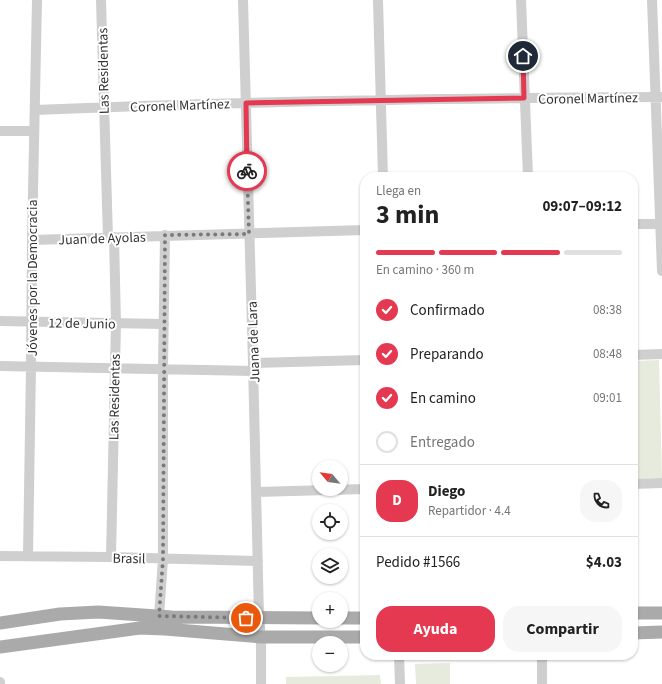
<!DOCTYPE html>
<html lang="es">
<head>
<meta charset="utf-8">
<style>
  :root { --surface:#fff; --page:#f6f6f6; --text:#222; --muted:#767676; --line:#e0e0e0; --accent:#e53851 }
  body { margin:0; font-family:"Source Sans 3",sans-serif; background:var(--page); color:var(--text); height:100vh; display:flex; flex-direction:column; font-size:15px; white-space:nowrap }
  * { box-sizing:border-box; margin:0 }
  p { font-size:13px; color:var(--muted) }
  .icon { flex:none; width:22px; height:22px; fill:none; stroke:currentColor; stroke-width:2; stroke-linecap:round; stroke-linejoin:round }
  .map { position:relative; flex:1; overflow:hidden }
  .drawer { position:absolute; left:360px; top:172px; width:278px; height:488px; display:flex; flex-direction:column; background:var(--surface); border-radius:16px; box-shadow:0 1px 3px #0004 }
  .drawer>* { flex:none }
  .needle { width:26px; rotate:299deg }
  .controls { position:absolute; left:312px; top:460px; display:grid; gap:8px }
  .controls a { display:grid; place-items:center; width:36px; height:36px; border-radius:50%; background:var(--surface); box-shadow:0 1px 3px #0004; font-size:20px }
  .pin { position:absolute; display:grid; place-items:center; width:34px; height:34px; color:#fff; margin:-17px; border:2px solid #fff; border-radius:50%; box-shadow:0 1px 4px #0007 }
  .courier { position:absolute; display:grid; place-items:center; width:40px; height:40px; margin:-20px; border:3px solid #e53851; border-radius:50%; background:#fff; color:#222; box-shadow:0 1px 5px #0007 }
  .headline em { font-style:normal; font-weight:700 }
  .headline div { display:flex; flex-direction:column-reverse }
  .headline { display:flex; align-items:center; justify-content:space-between; height:68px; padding:0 16px }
  h1 { font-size:26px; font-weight:700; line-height:30px }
  .bar { display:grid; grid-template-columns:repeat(4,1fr); gap:6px 4px; align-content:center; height:48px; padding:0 16px }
  .bar i { height:5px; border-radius:3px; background:var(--line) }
  .bar .current { background:var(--accent) }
  .bar p { grid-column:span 4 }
  .line { display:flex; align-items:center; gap:10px; padding:0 16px; border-top:1px solid var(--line) }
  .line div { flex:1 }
  .round { display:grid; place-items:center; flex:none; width:42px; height:42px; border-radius:16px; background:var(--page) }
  ol { padding:0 16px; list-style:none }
  li { display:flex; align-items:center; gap:12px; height:44px }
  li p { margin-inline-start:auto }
  li .icon { padding:4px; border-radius:50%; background:var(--accent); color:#fff; stroke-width:4 }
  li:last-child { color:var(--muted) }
  li i { width:22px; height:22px; border:2px solid var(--line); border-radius:50% }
  .primary-button { display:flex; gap:8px; margin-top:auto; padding:8px 16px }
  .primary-button a { flex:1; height:46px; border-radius:16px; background:var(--accent); color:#fff; font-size:16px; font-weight:700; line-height:46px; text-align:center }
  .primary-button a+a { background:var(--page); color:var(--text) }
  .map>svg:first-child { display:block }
</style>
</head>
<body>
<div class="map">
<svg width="662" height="684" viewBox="0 0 662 684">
  <rect width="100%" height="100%" fill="#fff"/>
  <path fill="#e6ebde" d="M659 360 662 478 633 479V361Z
    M450 663V684H416L415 664Z
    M380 675 381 684H286V677Z"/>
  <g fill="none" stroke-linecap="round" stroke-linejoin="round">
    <path stroke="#cfcfcf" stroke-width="10" d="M101 0 108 238
      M243 0 253 363 259 618 261 637V684
      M378 0 383 177
      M521 0 528 177
      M652 0 662 271
      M35 110C244 101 453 98 662 97
      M0 131H34
      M633 224H662
      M32 240 365 230
      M0 321 164 324
      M633 355 662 354
      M253 363 365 360
      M0 366 254 371
      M633 484 662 483
      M256 492 365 489
      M0 556 111 557 258 561
      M28 556 31 366 32 240 37 0
      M111 557 116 323 114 237
      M159 616 163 559V369L165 235
      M399 655 400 684
      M542 655V684
      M0 682V684"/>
    <path stroke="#aaa" stroke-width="13" d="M633 613H662
      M341 618H365
      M0 623 60 614 98 612 172 617 319 618
      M633 633 662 632
      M0 647 140 628 165 629 261 637H365"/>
  </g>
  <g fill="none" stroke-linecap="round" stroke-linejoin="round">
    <path stroke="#7a7a7a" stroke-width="4" stroke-dasharray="0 7.2" d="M246 618 159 616 163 559 165 235 249 234 247 171"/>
    <path stroke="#e53851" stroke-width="5" d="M247 171 246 103 524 98 523 56"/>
  </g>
  <g text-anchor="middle" stroke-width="4" stroke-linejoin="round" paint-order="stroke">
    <g font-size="14" fill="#323232" stroke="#fff">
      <text transform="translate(103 71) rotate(-91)" y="5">Las Residentas</text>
      <text transform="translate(588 98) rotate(-1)" y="5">Coronel Martínez</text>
      <text transform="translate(180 105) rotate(-2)" y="5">Coronel Martínez</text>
      <text transform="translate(102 238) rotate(-2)" y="5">Juan de Ayolas</text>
      <text transform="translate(32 278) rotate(-90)" y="5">Jóvenes por la Democracia</text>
      <text transform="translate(82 323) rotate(1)" y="5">12 de Junio</text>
      <text transform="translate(253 342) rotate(-92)" y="5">Juana de Lara</text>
      <text transform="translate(114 397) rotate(-89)" y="5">Las Residentas</text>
      <text transform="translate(129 558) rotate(1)" y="5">Brasil</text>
    </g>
  </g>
</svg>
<div class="controls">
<a><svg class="needle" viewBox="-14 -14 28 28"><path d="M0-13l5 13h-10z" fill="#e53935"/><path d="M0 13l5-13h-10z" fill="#767676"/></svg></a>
<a><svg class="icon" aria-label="locate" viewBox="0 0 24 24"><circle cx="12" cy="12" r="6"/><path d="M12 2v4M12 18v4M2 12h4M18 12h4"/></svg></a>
<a><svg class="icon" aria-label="layers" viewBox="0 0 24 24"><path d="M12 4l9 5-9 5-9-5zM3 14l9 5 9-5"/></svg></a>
<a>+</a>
<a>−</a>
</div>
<div class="pin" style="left:246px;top:618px;background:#ea580c"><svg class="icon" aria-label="bag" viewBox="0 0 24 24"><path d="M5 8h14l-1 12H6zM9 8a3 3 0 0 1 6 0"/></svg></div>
<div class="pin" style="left:523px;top:56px;background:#1f2937"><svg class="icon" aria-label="home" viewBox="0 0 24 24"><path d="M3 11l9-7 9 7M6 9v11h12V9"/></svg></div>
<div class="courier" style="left:247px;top:171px"><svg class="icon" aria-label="bike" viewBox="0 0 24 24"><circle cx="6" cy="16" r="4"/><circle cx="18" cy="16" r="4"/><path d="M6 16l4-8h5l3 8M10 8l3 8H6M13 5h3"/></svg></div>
<section class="drawer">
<div class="headline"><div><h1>3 min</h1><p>Llega en</p></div><em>09:07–09:12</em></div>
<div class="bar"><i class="current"></i><i class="current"></i><i class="current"></i><i></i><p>En camino · 360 m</p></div>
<ol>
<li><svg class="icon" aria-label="check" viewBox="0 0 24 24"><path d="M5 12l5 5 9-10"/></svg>Confirmado<p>08:38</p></li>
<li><svg class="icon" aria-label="check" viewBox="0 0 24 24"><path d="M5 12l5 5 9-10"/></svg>Preparando<p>08:48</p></li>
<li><svg class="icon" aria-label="check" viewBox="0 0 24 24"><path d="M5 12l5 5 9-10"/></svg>En camino<p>09:01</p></li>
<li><i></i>Entregado</li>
</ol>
<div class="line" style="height:72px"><b class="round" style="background:var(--accent);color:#fff">D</b><div><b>Diego</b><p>Repartidor · 4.4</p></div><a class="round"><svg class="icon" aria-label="phone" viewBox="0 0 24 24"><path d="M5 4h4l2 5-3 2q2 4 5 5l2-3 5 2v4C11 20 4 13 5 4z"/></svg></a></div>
<div class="line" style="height:52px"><div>Pedido #1566</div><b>$4.03</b></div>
<div class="primary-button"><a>Ayuda</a><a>Compartir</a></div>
</section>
</div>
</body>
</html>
